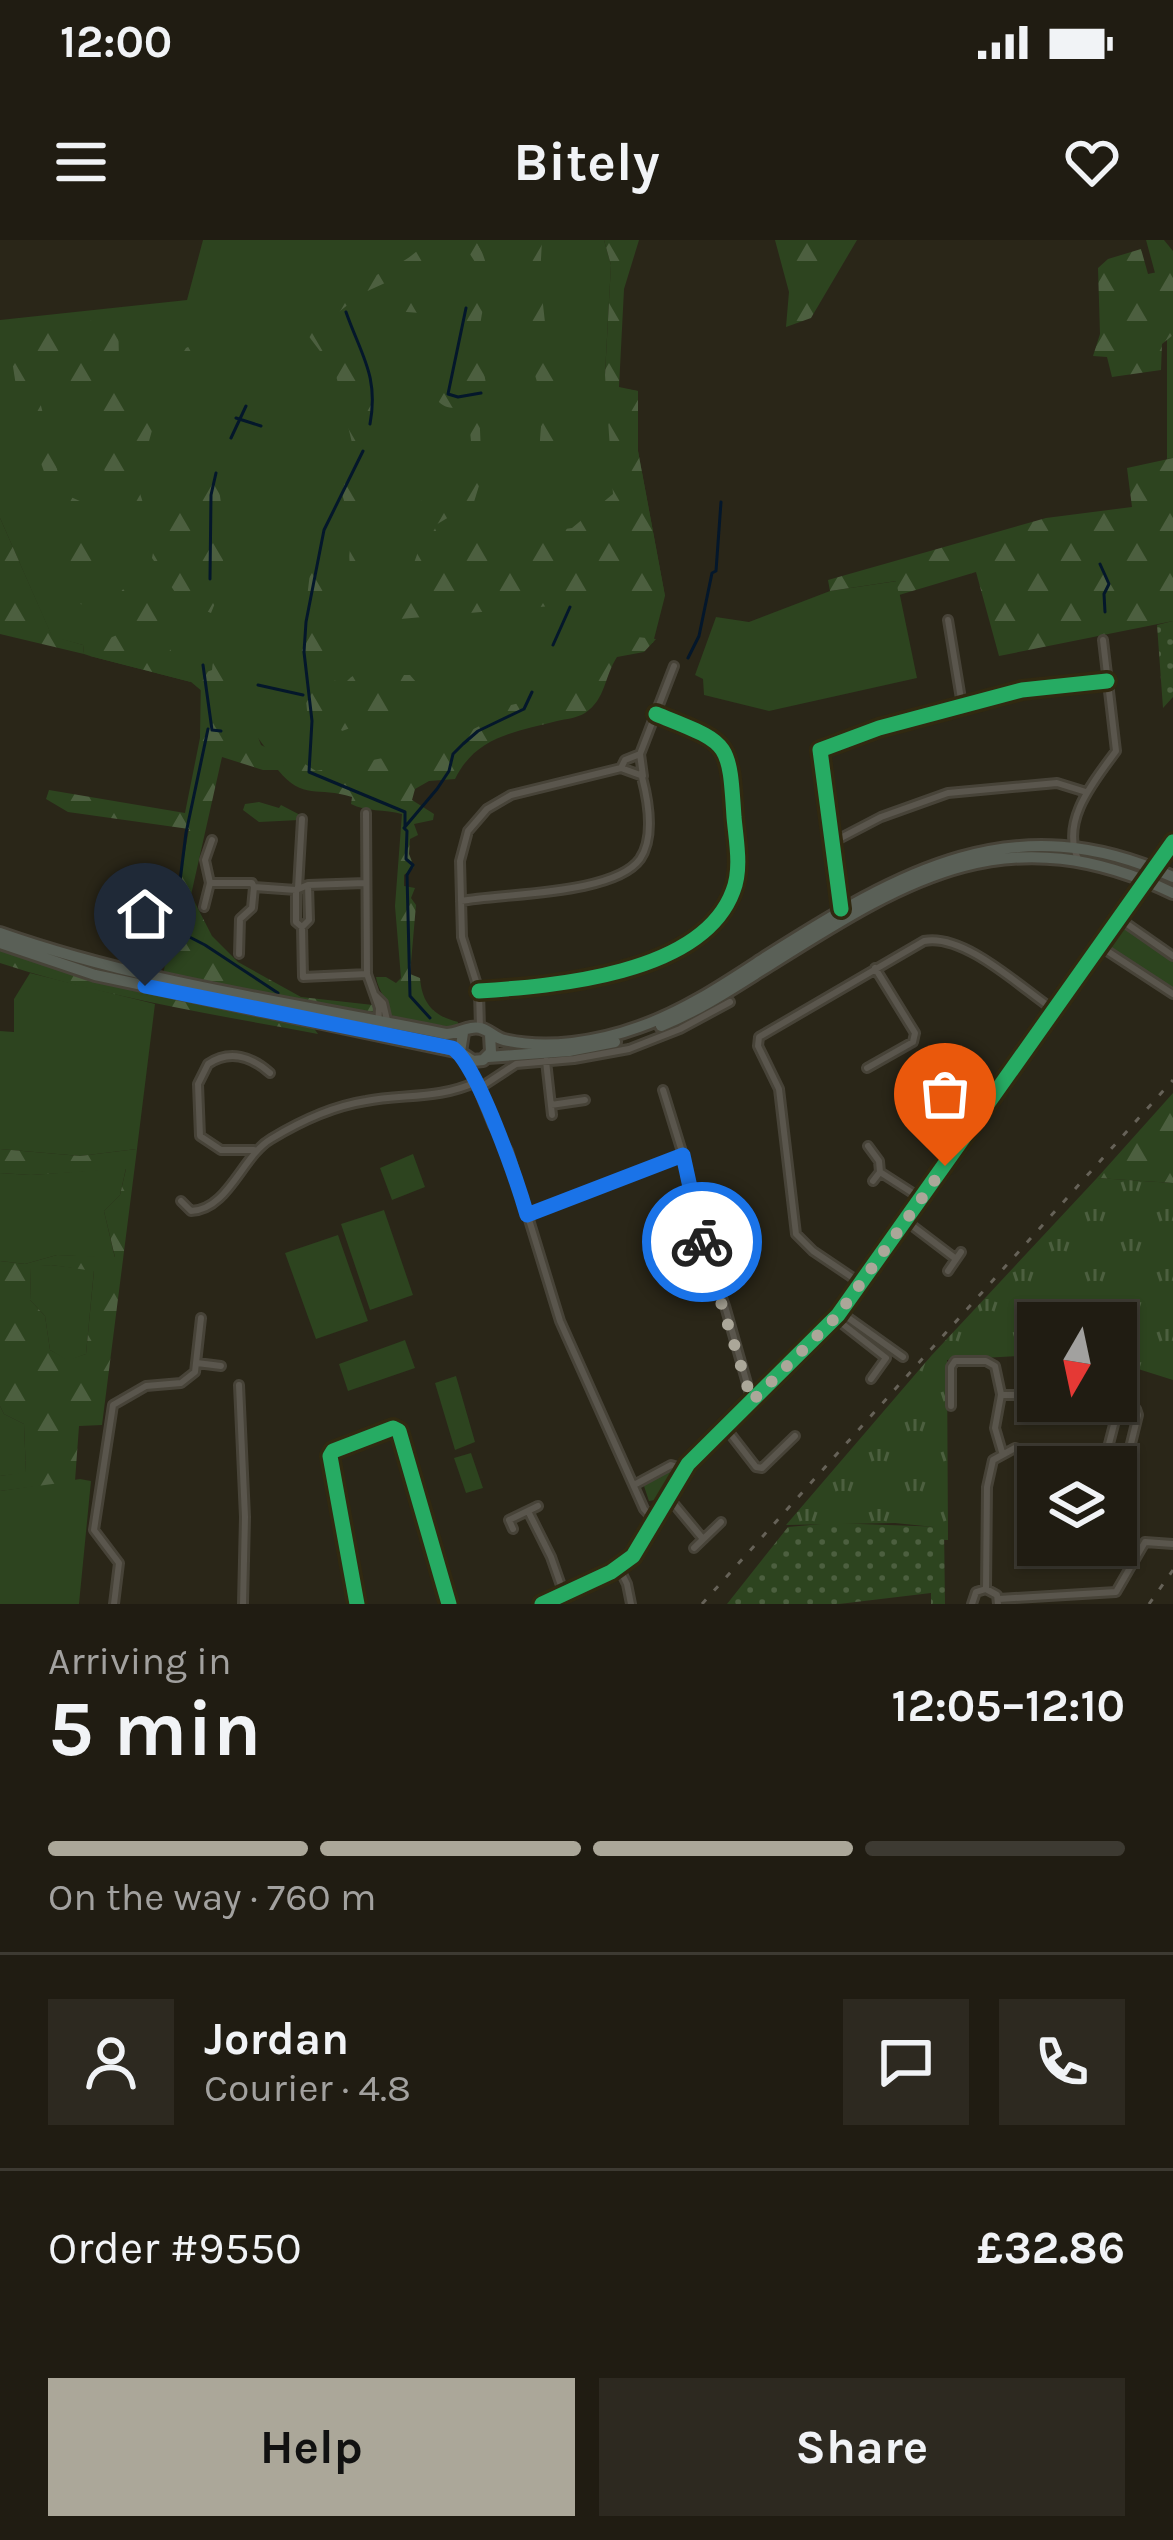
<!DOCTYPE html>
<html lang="en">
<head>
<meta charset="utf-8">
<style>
  :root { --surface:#201c12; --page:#2d2920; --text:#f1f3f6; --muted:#a2a19f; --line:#3d3a32; --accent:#aba799 }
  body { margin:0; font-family:Karla,sans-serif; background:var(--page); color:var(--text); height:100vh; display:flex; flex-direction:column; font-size:45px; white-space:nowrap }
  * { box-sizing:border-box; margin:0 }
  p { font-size:39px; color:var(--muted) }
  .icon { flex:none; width:66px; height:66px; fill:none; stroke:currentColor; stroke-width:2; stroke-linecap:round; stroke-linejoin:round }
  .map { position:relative; height:1364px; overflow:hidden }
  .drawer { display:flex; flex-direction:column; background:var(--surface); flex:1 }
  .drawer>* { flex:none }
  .needle { width:78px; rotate:189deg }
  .tools { position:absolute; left:1017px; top:1062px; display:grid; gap:24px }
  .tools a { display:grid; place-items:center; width:120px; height:120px; border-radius:0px; background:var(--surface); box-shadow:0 3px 9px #0004,0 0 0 3px var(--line); font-size:60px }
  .pin { position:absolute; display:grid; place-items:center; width:102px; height:102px; color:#fff; margin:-123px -51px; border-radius:50% 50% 50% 0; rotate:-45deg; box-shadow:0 0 12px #0007 }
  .pin .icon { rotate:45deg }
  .courier { position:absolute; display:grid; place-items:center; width:120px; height:120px; margin:-60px; border:9px solid #1a73e8; border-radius:50%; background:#fff; color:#222; box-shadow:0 3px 15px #0007 }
  .headline em { font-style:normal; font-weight:700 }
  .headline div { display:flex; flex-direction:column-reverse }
  .headline { display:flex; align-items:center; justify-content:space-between; height:204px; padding:0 48px }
  h1 { font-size:78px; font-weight:700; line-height:90px }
  .bar { display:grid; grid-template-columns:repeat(4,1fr); gap:18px 12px; align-content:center; height:144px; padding:0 48px }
  .bar i { height:15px; border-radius:9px; background:var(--line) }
  .bar .selected { background:var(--accent) }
  .bar p { grid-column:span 4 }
  .line { display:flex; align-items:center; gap:30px; padding:0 48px; border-top:3px solid var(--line) }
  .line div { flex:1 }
  .round { display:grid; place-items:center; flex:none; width:126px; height:126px; border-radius:0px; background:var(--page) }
  .button { display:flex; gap:24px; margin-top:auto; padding:24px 48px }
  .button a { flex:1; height:138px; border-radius:0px; background:var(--accent); color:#111; font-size:48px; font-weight:700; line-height:138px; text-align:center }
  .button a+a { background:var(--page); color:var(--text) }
  .status { display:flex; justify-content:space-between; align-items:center; height:84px; padding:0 60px; background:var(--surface); direction:ltr }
  .status svg { height:33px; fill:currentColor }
  header { display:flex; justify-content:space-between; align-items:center; height:156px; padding:0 48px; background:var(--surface); font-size:54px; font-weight:700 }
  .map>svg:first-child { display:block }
</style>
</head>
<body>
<div class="status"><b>12:00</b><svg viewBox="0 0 49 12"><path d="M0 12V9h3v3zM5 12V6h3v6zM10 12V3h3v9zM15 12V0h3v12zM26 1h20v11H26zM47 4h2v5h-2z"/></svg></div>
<header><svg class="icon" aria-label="menu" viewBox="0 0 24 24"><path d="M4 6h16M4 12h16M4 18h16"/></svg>Bitely<svg class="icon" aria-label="heart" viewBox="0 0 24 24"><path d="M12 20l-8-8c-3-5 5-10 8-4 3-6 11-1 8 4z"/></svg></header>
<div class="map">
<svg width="1173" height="1364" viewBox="0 0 1173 1364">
  <defs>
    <pattern id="forest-firs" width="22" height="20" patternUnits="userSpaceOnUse" patternTransform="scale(3)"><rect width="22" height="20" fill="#2d441f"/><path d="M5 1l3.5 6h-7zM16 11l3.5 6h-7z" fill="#4c5f3f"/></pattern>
    <pattern id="park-tufts" width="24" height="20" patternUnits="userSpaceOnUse" patternTransform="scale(3)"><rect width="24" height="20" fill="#2d441f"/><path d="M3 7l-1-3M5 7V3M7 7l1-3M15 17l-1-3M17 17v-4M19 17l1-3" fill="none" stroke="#4c5f3f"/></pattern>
    <pattern id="garden-dots" width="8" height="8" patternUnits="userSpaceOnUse" patternTransform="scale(3)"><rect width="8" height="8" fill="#2d441f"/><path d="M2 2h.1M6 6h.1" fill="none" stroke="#4c5f3f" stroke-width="1.8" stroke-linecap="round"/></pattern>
  </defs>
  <rect width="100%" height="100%" fill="#2a2618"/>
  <path fill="#2d441f" d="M203 0H604L611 25 605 134 619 148 638 151V211L665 356 653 403 614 405 589 468 476 491 454 523 319 532 278 525 258 498 191 442 90 416 84 414 83 405 52 397 0 278V80L187 60Z
    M1146 0H1164L1173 11V32L1155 33Z
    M1173 95V218L1167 219V99Z
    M897 341 917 438 769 471 704 455 703 439 695 435 716 377 749 382 830 351Z
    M1121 685 1173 721V749H1167L1106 707Z
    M30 733 155 764 137 909 80 916 0 909V791L14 792V759Z
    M413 914 425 947 392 960 380 928Z
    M126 928 120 955 104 971 115 1018 57 1015 25 1024 0 1021V933L31 935Z
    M384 970 413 1055 370 1070 341 984Z
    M338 995 368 1081 316 1099 285 1013Z
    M51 1025 94 1030 86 1114 68 1121 50 1110 45 1076 30 1060 31 1026Z
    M405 1100 415 1128 348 1151 339 1124Z
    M456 1136 475 1202 455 1210 435 1143Z
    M0 1166 4 1174 24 1184 26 1233 0 1236Z
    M471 1213 483 1248 466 1253 454 1218Z
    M80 1239 91 1241 79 1364H0V1251Z"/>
  <path fill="url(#forest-firs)" fill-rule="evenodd" d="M427 0H462L457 10 361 54 334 76 328 68C355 35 403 33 427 0Z
    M475 0C500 36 479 63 479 101 479 124 491 144 485 167H479L482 236 474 262 434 286 443 307 572 288 613 254 605 135 611 25 604 0H639L624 49 619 147 638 151V211L665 356 377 381 404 351 419 309 422 253 431 252 432 267 438 270 466 253 471 201 468 172 473 167C458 166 448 173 436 159L453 129 460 83 433 74 355 68 373 53 472 59 470 32 475 22 468 11Z
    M524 0H542L540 38 548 109 554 141 564 154 560 211 540 210C539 193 545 168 540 152 524 102 522 53 524 0Z
    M775 0H857L811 78 786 87 789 52Z
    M1141 9 1148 34 1172 29 1173 32V95L1162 104 1161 130 1112 137 1107 117 1093 116 1100 94 1098 28 1108 19Z
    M329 78 343 86 356 85 373 129 369 206 361 242 366 317 364 374 359 373C357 349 341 318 355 297L342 254 353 207 335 131 304 90 312 81Z
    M118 79 120 159 133 154 145 160 169 136 186 108 198 102 158 169 137 244 143 263 128 267 120 263 100 221 106 202 97 193 101 173 39 124 32 85Z
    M12 120 20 121 29 139 27 148 40 162 58 233 67 250 60 253C41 242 46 223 33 210L29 185 14 152 24 148 16 146Z
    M211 217C225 262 231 329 211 373L181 361 152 318C154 305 159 304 166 293 184 266 188 242 211 217Z
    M1173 218V381L999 416 976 332 899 355 896 341 830 351 828 340 1046 278 1132 267 1127 228Z
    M64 254 82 262 103 293 91 330 85 334 94 345 87 365 80 364 65 349 66 342 72 340 65 318 66 295 58 274Z
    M0 278 52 396 83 405 84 414 0 394Z
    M315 292 322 293 336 339 338 361 324 427 342 449 339 462 344 454H355L347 441C356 431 372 429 385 426L400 435H410L416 442 410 463 369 480 360 491 353 487 342 491 336 482 338 464 329 503 324 505 308 481 301 407Z
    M139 343C145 356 154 366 159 379 169 401 166 416 190 428L191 435 184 434 191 442 90 416V406L122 393 119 362 122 350Z
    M637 397 656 399 644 412 617 417C604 437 606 459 585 473 577 478 566 479 557 481 515 492 476 496 455 539L429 541 415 549 412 560 434 574 433 580 414 584 418 595 410 599 409 614 414 627 404 635V646L415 648 411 658 416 665 410 734 420 738C422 764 434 776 458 782L457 788 397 778 390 774C388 760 378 751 376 737H386L396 743 401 738 395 666 402 574C385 569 366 572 351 564L352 557C318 546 303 561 278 530H263L222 517 191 655 212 696 238 722 301 757 373 765 374 774 369 775 163 736 189 589 68 572 46 559 49 550 185 573 200 498 201 434 212 430 214 410H222L233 427 228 468 238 475 248 471 261 505 275 512 278 524 287 526 297 519 316 531 383 518 400 502 418 503 424 508 450 501 507 472 511 465 524 462 537 449 560 445 566 432 586 434 601 408Z
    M259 562 279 568 281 565 302 576 299 580 259 582 243 570 245 564Z
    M0 709C103 746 206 766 313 787L318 794C211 774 104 757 0 723Z
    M1173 853V943L1097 938Z
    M0 909 80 916 137 909 102 1185 79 1186 75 1241 0 1251V1236L26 1232 24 1184 4 1174 0 1166V1021L25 1024 57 1015 115 1017 104 971 120 955 126 929 31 935 0 933ZM51 1025 94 1031 86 1114 68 1120 50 1110 45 1076 30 1060 31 1027Z"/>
  <path fill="url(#park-tufts)" d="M1097 938 1173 943V1140L1116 1122V1083H1038V1115L947 1120 948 1300H944V1288L895 1283 786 1285 931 1116Z
    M670 1231 677 1234 661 1259 649 1261 644 1246Z"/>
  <path fill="url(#garden-dots)" d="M1173 381V457L1163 468 1157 385Z
    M832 1283 944 1287 945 1364H931V1353L839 1364H727L788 1287Z"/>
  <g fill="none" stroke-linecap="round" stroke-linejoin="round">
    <path stroke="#04172b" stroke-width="3" d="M466 68 448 154 458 157 481 153
      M346 72C361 115 379 136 370 184
      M236 178 261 186
      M231 198 246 166
      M363 211 324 290 306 382 304 412 312 481 309 532 405 572V587
      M1100 324 1109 344 1104 354 1105 372
      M210 339 211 255 216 233
      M553 405 570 367
      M688 418 699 396 712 333 716 331 721 262
      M203 425 212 490 221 491
      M258 445 303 455
      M208 489 186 593 174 689 205 705 278 753
      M430 778 410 756 407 635 413 625 406 619 407 591 404 588 437 549 449 531 453 514 463 504 478 491 524 469 532 452"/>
    <g stroke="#474338" stroke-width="12">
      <path id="minor" d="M948 380 962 465
        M640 514 625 520 621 528 643 536 640 514 674 426
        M366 573 367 734
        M833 602 881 577 948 553 1057 543 1086 552
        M1079 621C1059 582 1094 541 1116 511L1103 400
        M1154 628 1173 602
        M210 643 205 620 212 600
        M308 645 309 680 302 687 303 737 367 734 379 768 378 788 408 796
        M298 648 302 579
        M296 652V682L302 687
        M461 661C504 653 614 655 640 619 655 597 648 560 642 537
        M204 667 210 643H252L254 647
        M841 669 820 510 879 488 1022 450 1107 441
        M1117 677 1173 716
        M1098 705 1173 754
        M239 714 240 679 252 668 254 647 296 650 308 645 365 643
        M479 751C553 746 702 735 733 651 742 629 736 600 734 577 729 498 729 504 656 474
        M375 755 383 763 387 780
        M480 788 479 751 462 697 460 621 468 591 487 569 511 555 621 528
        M467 821 493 885 508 911 560 1081 644 1269 655 1281
        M546 821 552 875
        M867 828 913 802 915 793 875 728
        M478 849 516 824 574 819 629 809 680 789 730 762
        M663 850 683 915 694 979 725 1066 752 1161
        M551 865 585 860
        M868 906 879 921 880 932 873 941
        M254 910H221L200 896 198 844 208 824C230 809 252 817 270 833
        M880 932 922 959
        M181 961 191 971C228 970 242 916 271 899 299 882 334 866 366 861 404 854 440 859 476 842
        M527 975 683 915
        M906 981 956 1019
        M948 1031 961 1012
        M862 1044 813 1011 796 994 779 849 758 806 759 797 924 701C964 693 1020 747 1054 770
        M840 1072 903 1117
        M835 1078 886 1118 871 1139
        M197 1123 221 1126
        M239 1145 245 1277 243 1364
        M951 1166V1127L955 1121H986L995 1126 1001 1154
        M725 1187 756 1227 762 1228 795 1196
        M1002 1212 995 1188 1001 1155H1030L1038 1122
        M1103 1227 1118 1169 1122 1165 1136 1169 1138 1175 1116 1265
        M634 1245 671 1225 684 1229
        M669 1258 703 1299
        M528 1271 551 1317 564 1354
        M513 1289 509 1280 538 1266
        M694 1308 721 1282
        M619 1328 627 1344 631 1364
        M986 1349 987 1247 993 1220 1015 1208 1094 1227
        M999 1359 1116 1352 1145 1302 1173 1304
        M114 1364 119 1323 94 1290 113 1165 146 1146 181 1143 195 1132 201 1078
        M357 1364 330 1216 333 1211 393 1188 399 1191 449 1364
        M972 1364 976 1352 986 1349 997 1355 998 1364"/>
    </g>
    <g stroke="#474338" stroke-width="14">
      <path id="tertiary" d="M542 1364 611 1332 633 1316 688 1224 838 1075 1154 628"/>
    </g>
    <g stroke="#474338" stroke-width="16">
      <path id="trunk" d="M0 693C145 744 295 763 446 794 458 794 470 785 480 788 489 790 495 798 504 800 547 810 598 802 639 787 685 771 726 743 766 717 900 632 1014 564 1173 637
        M0 703 95 735 460 812
        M661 786C701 770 736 746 773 723 911 636 1010 575 1173 653
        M463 793 460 812 473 821 483 820 491 812 490 795
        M488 817 569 811 615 802"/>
    </g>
    <use href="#minor" stroke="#5a564d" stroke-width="6"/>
    <use href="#tertiary" stroke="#5a564d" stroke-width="8"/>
    <use href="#trunk" stroke="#5a6057" stroke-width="10"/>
    <path stroke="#666258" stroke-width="3" stroke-dasharray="6 12" stroke-linecap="butt" d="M702 1364 1173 840
      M1149 1364 1173 1330"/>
    <g stroke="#312911" stroke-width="22">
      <path id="cycleway" d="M841 669 820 510 879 488 1022 450 1107 441
        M479 751C553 746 702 735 733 651 742 629 736 600 734 577 729 498 729 504 656 474
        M357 1364 330 1216 333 1211 393 1188 399 1191 449 1364
        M542 1364 611 1332 633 1316 688 1224 838 1075 1173 602"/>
    </g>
    <use href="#cycleway" stroke="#26ab63" stroke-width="15"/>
  </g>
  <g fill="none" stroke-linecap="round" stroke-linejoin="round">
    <path stroke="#aba799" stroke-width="12" stroke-dasharray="0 21.6" d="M702 1002 752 1161 838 1075 945 926"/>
    <path stroke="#1a73e8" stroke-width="15" d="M145 746 452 808C476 820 518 944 527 975L683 915 702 1002"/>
  </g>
</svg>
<div class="tools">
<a><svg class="needle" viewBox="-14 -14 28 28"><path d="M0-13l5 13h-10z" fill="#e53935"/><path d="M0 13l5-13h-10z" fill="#a2a19f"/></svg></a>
<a><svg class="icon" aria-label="layers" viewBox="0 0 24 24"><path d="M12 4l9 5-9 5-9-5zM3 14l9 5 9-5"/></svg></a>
</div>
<div class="pin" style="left:945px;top:926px;background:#ea580c"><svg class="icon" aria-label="bag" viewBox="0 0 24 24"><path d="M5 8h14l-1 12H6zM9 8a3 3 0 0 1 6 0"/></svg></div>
<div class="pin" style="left:145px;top:746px;background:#1f2937"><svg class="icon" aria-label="home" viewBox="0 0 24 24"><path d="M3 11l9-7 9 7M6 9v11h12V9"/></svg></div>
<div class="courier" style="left:702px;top:1002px"><svg class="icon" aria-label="bike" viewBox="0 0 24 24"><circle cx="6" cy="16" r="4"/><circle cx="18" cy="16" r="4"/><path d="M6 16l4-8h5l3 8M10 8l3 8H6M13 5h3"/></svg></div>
</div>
<section class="drawer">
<div class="headline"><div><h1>5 min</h1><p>Arriving in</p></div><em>12:05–12:10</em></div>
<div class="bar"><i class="selected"></i><i class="selected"></i><i class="selected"></i><i></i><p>On the way · 760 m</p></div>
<div class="line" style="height:216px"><a class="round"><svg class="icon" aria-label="person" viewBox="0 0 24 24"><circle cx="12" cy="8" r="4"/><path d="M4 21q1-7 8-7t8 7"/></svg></a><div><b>Jordan</b><p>Courier · 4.8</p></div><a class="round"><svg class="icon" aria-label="chat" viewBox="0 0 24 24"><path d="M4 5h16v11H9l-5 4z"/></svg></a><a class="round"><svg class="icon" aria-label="phone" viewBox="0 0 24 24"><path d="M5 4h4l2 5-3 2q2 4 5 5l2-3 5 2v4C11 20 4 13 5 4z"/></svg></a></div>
<div class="line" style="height:156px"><div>Order #9550</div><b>£32.86</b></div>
<div class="button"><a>Help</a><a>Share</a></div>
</section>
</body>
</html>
